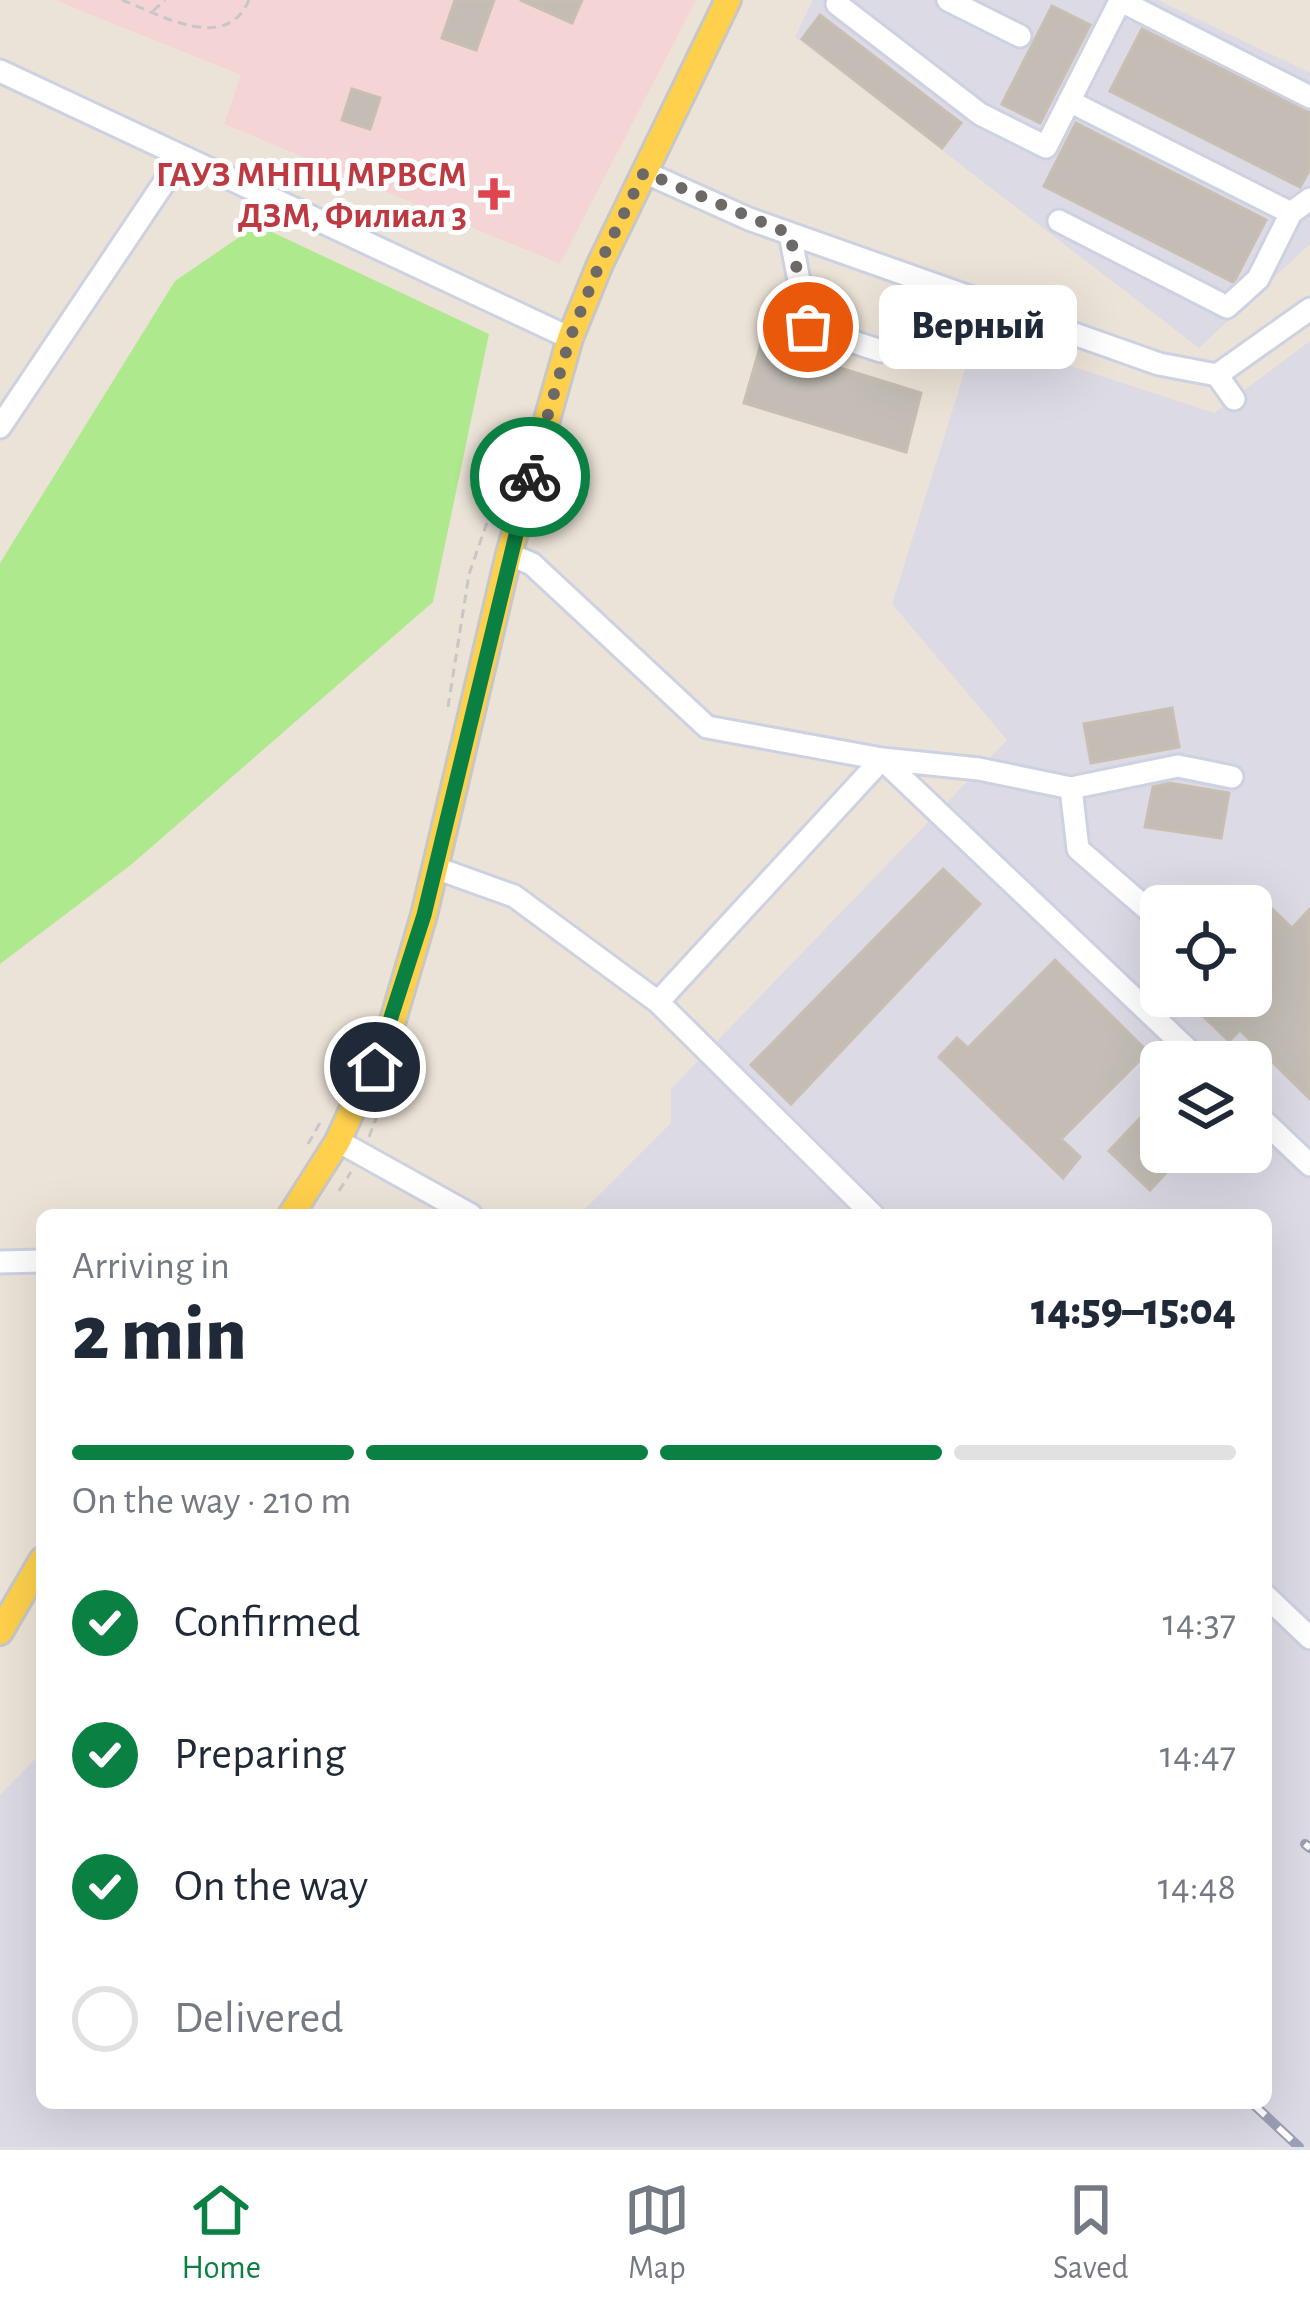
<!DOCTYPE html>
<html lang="en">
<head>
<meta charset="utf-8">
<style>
  :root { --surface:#fff; --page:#f2f2f3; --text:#1f2937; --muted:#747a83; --line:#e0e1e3; --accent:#0b8043 }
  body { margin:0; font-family:"Alegreya Sans",sans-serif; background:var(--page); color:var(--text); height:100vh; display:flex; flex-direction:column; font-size:45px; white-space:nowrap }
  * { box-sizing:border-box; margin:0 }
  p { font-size:39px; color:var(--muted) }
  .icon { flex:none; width:66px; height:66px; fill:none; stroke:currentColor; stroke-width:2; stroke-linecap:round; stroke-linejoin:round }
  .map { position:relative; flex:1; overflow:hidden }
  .side { position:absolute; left:36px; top:1209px; width:1236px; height:900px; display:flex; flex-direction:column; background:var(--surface); border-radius:18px; box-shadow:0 12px 48px #0002 }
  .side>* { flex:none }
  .fabs { position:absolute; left:1140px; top:885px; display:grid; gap:24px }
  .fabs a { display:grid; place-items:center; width:132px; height:132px; border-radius:18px; background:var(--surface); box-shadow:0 12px 48px #0002; font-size:60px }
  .pin { position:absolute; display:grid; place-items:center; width:102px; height:102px; color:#fff; margin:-51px; border:6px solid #fff; border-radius:50%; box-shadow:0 3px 12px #0007 }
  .courier { position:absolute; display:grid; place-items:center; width:120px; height:120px; margin:-60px; border:9px solid #0b8043; border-radius:50%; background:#fff; color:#222; box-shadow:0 3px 15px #0007 }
  .bubble { position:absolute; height:84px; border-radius:18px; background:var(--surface); box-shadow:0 12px 48px #0002; font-size:39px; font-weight:800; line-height:84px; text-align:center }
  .summary em { font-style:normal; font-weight:800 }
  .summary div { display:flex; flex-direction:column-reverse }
  .summary { display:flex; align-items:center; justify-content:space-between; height:204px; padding:0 36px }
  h1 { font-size:78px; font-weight:800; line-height:90px }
  .bar { display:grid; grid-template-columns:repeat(4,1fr); gap:18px 12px; align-content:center; height:144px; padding:0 36px }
  .bar i { height:15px; border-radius:9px; background:var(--line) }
  .bar .current { background:var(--accent) }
  .bar p { grid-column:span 4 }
  ol { padding:0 36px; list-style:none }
  li { display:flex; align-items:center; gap:36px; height:132px }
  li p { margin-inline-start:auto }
  li .icon { padding:12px; border-radius:50%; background:var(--accent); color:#fff; stroke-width:4 }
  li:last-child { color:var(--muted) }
  li i { width:66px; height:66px; border:6px solid var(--line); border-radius:50% }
  .menu { display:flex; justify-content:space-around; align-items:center; height:168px; border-top:3px solid var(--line); background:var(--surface); font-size:33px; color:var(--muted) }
  .menu a { display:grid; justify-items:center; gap:6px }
  .menu .current { color:var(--accent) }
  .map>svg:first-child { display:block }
</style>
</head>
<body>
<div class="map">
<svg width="1310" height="2147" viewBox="0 0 1310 2147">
  <rect width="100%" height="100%" fill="#ece3d8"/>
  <path fill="#dcdae4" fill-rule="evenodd" d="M813 0H1158L1310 73V244L1199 348 795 37Z
    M976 335 1214 413 1310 341V2147H0V1795L42 1752V2103H1266V1215H579L671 1123V1089L1007 740 892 604ZM1161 906H1251V996H1161ZM1161 1062H1251V1152H1161Z"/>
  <path fill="#f5d4d6" d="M55 0H696L560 264 224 124 241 75Z"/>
  <path fill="#afe98e" d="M257 225 489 334 433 602 132 864 0 964V563L175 281Z"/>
  <path fill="#c3bdb5" stroke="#c8bfb2" stroke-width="3" d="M455 0H494L476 50 442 38Z
    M520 0H582L572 23Z
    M1052 6 1090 25 1040 123 1002 104Z
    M820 15 961 123 942 148 802 39Z
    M1142 29 1310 113V169L1300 187 1110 91Z
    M352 89 380 98 370 129 342 120Z
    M1076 123 1266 220 1236 278 1233 282 1044 186Z
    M761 344 797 355 800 345 824 352 821 362 921 393 906 452 744 403Z
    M1172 708 1179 747 1091 763 1084 724Z
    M1169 783 1229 793 1221 838 1145 827 1153 787Z
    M943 869 980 904 791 1104 751 1065Z
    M1262 899 1292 928 1310 909V1099L1240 1030 1229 1041 1204 1017 1225 996H1251V910Z
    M1055 960 1148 1052 1061 1139 1080 1157 1063 1178 939 1057 957 1038 968 1048Z
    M1161 1096V1152H1185L1150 1190 1109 1151Z"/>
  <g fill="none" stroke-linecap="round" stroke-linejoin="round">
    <g stroke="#cdd2e3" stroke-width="27">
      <path id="minor" d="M839 0 837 4 980 114 1046 147 1120 1
        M948 0 1020 36
        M1119 0 1310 97
        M0 71 570 338
        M1069 101 1291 213
        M644 172 749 219 1159 364 1217 375 1310 309
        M1059 221 1227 307 1258 279 1291 213 1310 199
        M790 234 808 327 881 351 954 292
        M1217 375 1234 399
        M0 427 182 156
        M509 554 532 564 707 727 882 759 1201 1062
        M1071 788 1078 849 1161 921
        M436 868 514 896 658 1002 873 1215
        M658 1002 882 759 979 769 1071 788 1178 766 1232 777
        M1251 1109 1310 1165
        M338 1141 471 1215
        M0 1262 42 1261
        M1266 1596 1310 1638"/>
    </g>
    <g stroke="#c7c7c7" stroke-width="30">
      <path id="major" d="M291 1215 338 1141 393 1020 424 915 509 554 570 338 600 264 728 0
        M0 1632 42 1560"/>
    </g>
    <path stroke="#c7c7c7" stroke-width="3" stroke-dasharray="9 6" stroke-linecap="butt" d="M122 0C161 15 226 54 249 0
      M153 11 165 0
      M448 707 469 574 497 494
      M369 1137 385 1095
      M308 1144 321 1121
      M339 1191 351 1172"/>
    <use href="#minor" stroke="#fff" stroke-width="21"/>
    <use href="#major" stroke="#fed04b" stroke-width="24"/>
    <g stroke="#9b9fb5" stroke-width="10">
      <path id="rail" d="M1305 1844 1310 1848
        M1252 2103 1299 2147"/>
    </g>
    <use href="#rail" stroke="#fff" stroke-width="6" stroke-dasharray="18" stroke-linecap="butt"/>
  </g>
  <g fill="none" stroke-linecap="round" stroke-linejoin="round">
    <path stroke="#6d6966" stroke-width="12" stroke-dasharray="0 21.6" d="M530 477 570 338 600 263 644 172 790 234 808 327"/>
    <path stroke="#0b8043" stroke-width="15" d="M375 1067 424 915 530 477"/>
  </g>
  <path fill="#e0444e" stroke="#fff" stroke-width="4.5" d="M488 176h12v12h12v12h-12v12h-12v-12h-12v-12h12z"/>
  <g text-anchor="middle" stroke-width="10" stroke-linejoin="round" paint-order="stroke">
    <g font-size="36" font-weight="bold" fill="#be3a42" stroke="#fff" text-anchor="end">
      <text x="467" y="186">ГАУЗ МНПЦ МРВСМ<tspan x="467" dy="41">ДЗМ, Филиал 3</tspan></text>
    </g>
  </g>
</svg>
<div class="fabs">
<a><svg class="icon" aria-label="locate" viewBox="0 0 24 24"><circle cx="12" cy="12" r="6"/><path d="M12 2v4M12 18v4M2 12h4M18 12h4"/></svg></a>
<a><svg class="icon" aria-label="layers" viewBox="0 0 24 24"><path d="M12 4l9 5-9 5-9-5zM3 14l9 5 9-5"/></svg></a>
</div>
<div class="pin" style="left:808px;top:327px;background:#ea580c"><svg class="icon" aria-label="bag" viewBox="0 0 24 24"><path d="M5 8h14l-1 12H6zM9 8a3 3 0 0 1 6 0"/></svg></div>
<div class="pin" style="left:375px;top:1067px;background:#1f2937"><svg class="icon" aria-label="home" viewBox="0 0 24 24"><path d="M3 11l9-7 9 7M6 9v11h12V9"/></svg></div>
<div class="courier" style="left:530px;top:477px"><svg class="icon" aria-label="bike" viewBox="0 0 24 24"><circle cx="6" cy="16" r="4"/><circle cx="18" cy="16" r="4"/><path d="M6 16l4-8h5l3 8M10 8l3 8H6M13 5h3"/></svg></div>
<div class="bubble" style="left:879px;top:285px;width:198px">Верный</div>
<section class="side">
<div class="summary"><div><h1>2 min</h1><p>Arriving in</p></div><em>14:59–15:04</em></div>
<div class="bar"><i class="current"></i><i class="current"></i><i class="current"></i><i></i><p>On the way · 210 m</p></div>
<ol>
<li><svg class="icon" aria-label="check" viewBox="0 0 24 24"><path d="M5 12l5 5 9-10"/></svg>Confirmed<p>14:37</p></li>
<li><svg class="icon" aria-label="check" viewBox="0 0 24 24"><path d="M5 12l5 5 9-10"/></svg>Preparing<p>14:47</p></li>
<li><svg class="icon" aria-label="check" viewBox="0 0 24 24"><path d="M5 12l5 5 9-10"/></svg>On the way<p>14:48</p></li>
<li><i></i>Delivered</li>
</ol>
</section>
</div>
<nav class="menu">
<a class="current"><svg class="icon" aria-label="home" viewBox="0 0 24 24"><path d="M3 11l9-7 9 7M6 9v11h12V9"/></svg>Home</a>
<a><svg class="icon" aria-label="map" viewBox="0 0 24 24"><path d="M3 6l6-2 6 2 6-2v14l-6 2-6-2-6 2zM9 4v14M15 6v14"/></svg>Map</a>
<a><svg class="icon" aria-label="saved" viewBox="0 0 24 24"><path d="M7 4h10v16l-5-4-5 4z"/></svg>Saved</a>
</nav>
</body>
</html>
